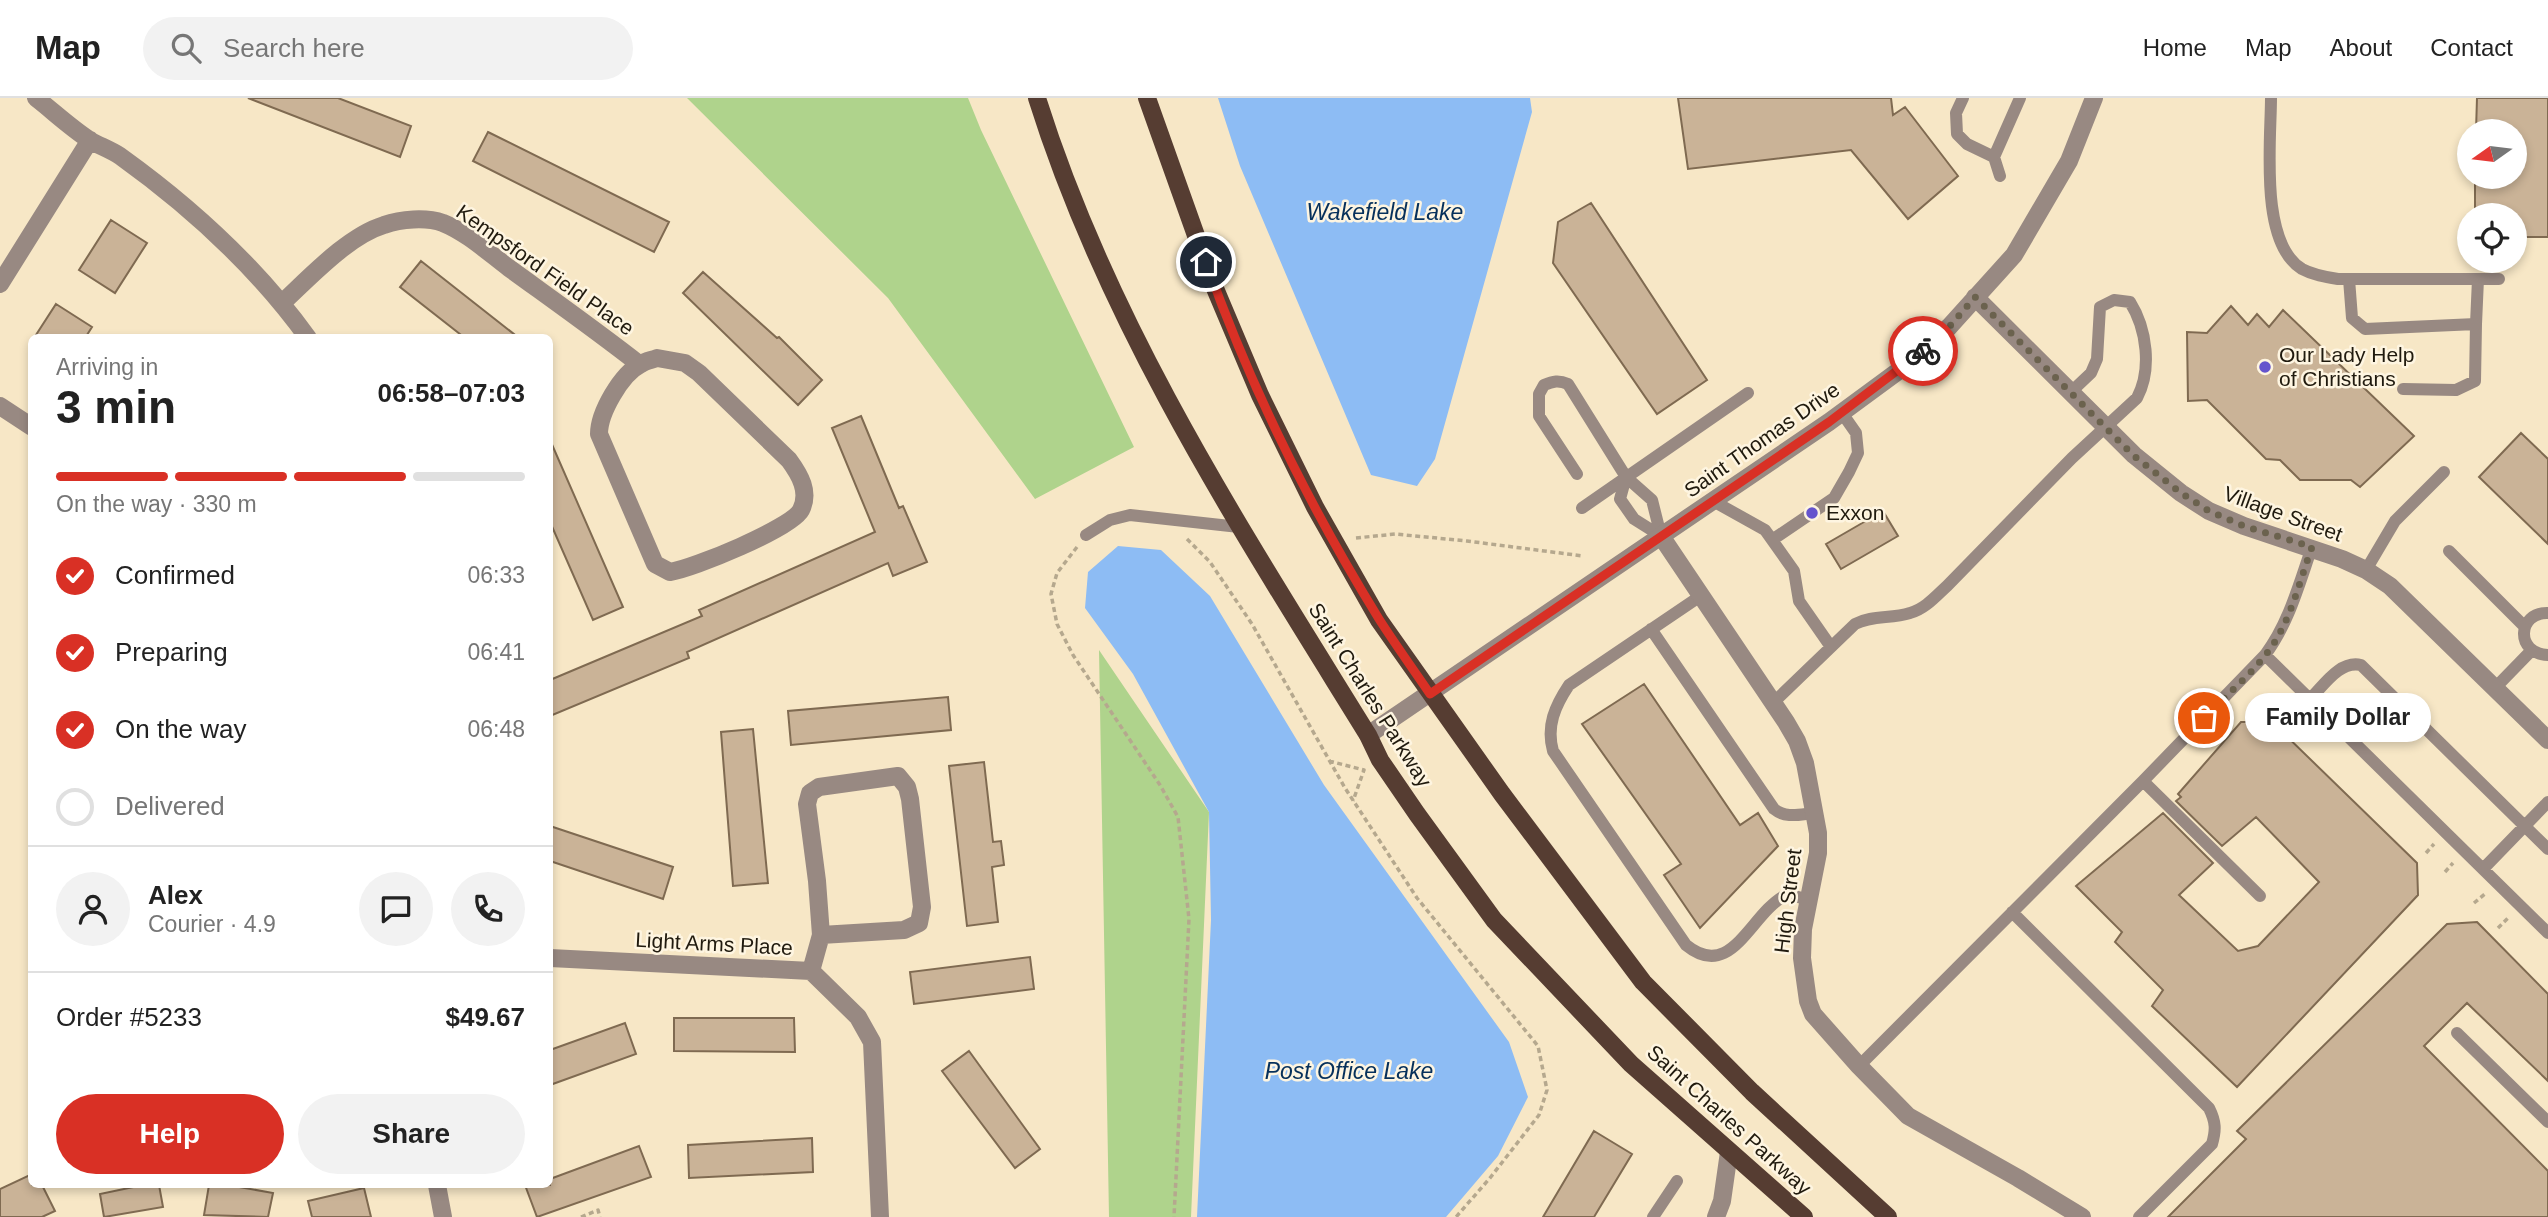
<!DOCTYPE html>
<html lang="en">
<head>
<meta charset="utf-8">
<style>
  :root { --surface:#fff; --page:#f2f2f2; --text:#222; --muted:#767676; --line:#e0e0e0; --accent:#d93025 }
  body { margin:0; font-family:Arial,sans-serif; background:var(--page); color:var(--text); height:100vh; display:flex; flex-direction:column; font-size:26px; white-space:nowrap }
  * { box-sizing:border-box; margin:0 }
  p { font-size:23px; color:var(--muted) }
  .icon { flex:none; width:38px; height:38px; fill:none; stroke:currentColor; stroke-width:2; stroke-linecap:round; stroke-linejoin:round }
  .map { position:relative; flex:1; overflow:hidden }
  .sheet { position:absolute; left:28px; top:236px; width:525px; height:854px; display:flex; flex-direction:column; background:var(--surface); border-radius:10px; box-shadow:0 4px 10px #0003 }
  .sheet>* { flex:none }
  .needle { width:46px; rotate:256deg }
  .tools { position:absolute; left:2457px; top:21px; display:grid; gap:14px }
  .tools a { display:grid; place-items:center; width:70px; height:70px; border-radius:50%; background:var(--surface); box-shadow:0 4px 10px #0003; font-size:35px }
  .pin { position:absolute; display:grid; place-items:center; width:60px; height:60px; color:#fff; margin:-30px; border:4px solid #fff; border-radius:50%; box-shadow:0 2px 7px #0007 }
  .courier { position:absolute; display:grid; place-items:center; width:70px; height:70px; margin:-35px; border:5px solid #d93025; border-radius:50%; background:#fff; color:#222; box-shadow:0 2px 9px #0007 }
  .bubble { position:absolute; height:49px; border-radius:24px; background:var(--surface); box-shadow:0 4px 10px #0003; font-size:23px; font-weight:700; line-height:49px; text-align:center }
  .summary em { font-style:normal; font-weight:700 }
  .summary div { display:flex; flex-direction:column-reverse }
  .summary { display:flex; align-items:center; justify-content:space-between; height:119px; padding:0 28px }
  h1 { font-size:46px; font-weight:700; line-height:52px }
  .bar { display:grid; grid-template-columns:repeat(4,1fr); gap:10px 7px; align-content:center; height:84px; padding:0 28px }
  .bar i { height:9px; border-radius:5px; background:var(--line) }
  .bar .selected { background:var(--accent) }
  .bar p { grid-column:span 4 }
  .line { display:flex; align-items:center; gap:18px; padding:0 28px; border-top:2px solid var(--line) }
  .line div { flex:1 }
  .round { display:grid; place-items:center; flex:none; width:74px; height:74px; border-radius:37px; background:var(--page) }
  ol { padding:0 28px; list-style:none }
  li { display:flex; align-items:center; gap:21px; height:77px }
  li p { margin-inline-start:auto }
  li .icon { padding:7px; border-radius:50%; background:var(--accent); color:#fff; stroke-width:4 }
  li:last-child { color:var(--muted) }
  li i { width:38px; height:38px; border:4px solid var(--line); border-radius:50% }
  .button { display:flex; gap:14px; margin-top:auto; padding:14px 28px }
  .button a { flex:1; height:80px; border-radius:42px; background:var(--accent); color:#fff; font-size:28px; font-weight:700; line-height:80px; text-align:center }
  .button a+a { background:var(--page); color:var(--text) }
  header { display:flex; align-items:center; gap:42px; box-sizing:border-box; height:98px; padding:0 35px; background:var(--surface); border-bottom:2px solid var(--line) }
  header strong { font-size:33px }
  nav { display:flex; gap:38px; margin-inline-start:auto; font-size:24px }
  .search { width:490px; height:63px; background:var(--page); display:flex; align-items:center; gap:18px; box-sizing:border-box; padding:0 24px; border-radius:38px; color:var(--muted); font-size:26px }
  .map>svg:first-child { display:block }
</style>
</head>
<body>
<header>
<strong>Map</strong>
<div class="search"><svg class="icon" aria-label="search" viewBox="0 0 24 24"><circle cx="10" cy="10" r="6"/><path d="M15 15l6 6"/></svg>Search here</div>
<nav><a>Home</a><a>Map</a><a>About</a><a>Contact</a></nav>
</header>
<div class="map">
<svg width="2548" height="1119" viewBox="0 0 2548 1119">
  <rect width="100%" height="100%" fill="#f7e7c6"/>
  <path fill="#afd38c" d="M687 0H968L981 32 1134 349 1035 401 888 200Z
    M1099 552 1209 714 1191 1119H1109Z"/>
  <path fill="#8dbcf4" d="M1218 0H1530L1532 14 1435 361 1417 388 1371 377 1240 68Z
    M1118 448 1161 452 1210 498 1324 687 1509 944 1528 999 1498 1058 1446 1119H1197L1211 822 1209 714 1133 576 1085 510 1088 474Z"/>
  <path fill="#cab397" stroke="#7f6a51" stroke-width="2" d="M248 0H338L411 28 400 59Z
    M1678 0H1891L1893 17 1905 9 1958 78 1908 121 1851 52 1688 71Z
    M2477 0H2548V139H2515V117H2475V79H2515V33H2476Z
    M488 34 669 124 654 154 473 63Z
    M1591 105 1707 282 1657 316 1553 165 1558 124Z
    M111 122 147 145 115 195 79 172Z
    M421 163 519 240H465L400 189Z
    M703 174 777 240 779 239 822 282 798 307 683 195Z
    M56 206 92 229 85 240H34Z
    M2231 208 2248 227 2257 216 2269 229 2283 212 2414 338 2360 389 2351 382H2300L2280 362 2266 361 2207 302 2188 303 2187 234 2207 235Z
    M861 318 899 410 903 408 927 464 893 478 888 465 687 554 689 560 550 618V582L702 518 699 512 875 434 832 330Z
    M2521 335 2548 361V446L2479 379Z
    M550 342 623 509 593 522 550 424Z
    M1883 413 1898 438 1841 471 1826 446Z
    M1644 586 1740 727 1758 715 1778 748 1700 830 1664 777 1681 766 1582 626Z
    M948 599 951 632 791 647 788 613Z
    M2241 624H2272L2417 765 2418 797 2237 989 2152 908 2163 892 2115 844 2122 834 2076 788 2163 715 2213 765 2179 797 2238 853 2258 848 2319 784 2256 719 2222 748 2176 703 2181 699 2178 696Z
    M753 631 768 785 733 788 721 634Z
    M984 664 993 744 1001 743 1004 767 992 769 998 824 967 828 949 668Z
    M550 728 673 769 663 801 550 763Z
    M2477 824 2548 896V983L2467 905 2424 948 2548 1073V1119H2168L2246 1041 2237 1033 2447 826Z
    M1030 859 1034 891 914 906 910 874Z
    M674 920H794L795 954 674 953Z
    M625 925 636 956 550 987V952Z
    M969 953 1040 1051 1015 1070 942 973Z
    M1594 1033 1632 1056 1594 1119H1543Z
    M812 1040 813 1074 689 1080 688 1047Z
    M639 1048 651 1079 537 1119 525 1087H550V1081Z
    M32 1076V1087H42L55 1113 42 1119H0V1091Z
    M143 1087H159L163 1109 104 1119 100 1096Z
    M209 1087H228L273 1095 268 1119 204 1117Z
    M364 1090 371 1119H312L308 1103Z"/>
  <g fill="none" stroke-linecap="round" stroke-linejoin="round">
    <path stroke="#b5a88e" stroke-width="3.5" stroke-dasharray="5 3.5" stroke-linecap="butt" d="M1356 440 1395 436 1467 443 1583 458
      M1187 441 1210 464 1252 526 1345 690 1417 800 1538 948 1547 992 1539 1017 1490 1080 1456 1119
      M1077 449 1057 475 1051 496 1057 526 1073 557 1160 687 1178 719 1189 821 1174 1119
      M2286 623 2297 612
      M1329 663 1364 672 1353 703
      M2426 755 2434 746
      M2445 774 2453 765
      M2474 805 2486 795
      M2498 830 2509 819
      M581 1119 598 1112 600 1119"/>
    <path stroke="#988982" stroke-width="12" d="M1963 0 1956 15 1957 36 1967 46 1994 59
      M2271 0C2271 43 2259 145 2302 171 2313 177 2325 179 2338 181H2499
      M2000 78 1994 59 2020 0
      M2349 181 2352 220 2365 231 2476 226 2475 283 2456 292 2403 291
      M2476 226 2478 181
      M1577 376 1539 318V296L1544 287C1553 283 1559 282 1568 286L1626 379 1652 402 1661 438
      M1626 379 1620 401 1634 421 1661 438
      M1713 403 1765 432 1794 473 1799 503 1831 549
      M1582 410 1748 295
      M1086 437 1110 422 1130 417 1239 429
      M1772 442 1834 400 1849 374 1858 355 1856 335 1842 315
      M2449 453 2525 529
      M2366 472 2395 423 2444 374
      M1702 497 1569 587C1555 608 1546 628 1553 653L1686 847C1731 884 1750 817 1784 798L1791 797 1809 802
      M2548 515C2517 514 2515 556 2548 557
      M1651 531 1774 711C1786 721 1801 716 1815 715
      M2265 557 2548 835
      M2495 590 2531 553
      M2310 601C2324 587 2340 562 2361 567L2548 751
      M1774 604 1855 526C1872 517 1891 521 1910 515 1925 511 1936 498 1947 488L2072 360 2137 300C2152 272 2147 231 2130 204L2114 202 2100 209 2097 261 2091 275 2072 293
      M2143 683 2260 798
      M2483 771 2548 704
      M2012 814 2209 1010C2216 1024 2216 1032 2212 1046L2139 1119
      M2457 935 2548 1024
      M1859 968 2143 683 2265 557C2289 525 2299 486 2312 449
      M1653 1119 1677 1083"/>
    <path stroke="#988982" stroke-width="18" d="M36 0C54 14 72 31 91 43 100 48 111 52 120 58 191 109 256 168 308 240
      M0 186 90 42
      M1975 199 2134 357 2181 395 2209 413 2244 428 2342 461 2366 472 2390 488 2548 642
      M282 205C310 179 348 138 384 127 401 121 426 119 443 125 466 134 489 155 509 170 553 202 597 233 639 266
      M657 260 685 265 699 275 789 362C800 377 810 394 801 412 792 430 692 471 670 474L655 466 599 336C599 315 621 276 641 266 645 263 652 262 657 260Z
      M0 308 32 329
      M1661 438 1786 624 1797 643 1805 665 1818 735V755L1803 831 1802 860 1808 903 1813 916 1859 968 1908 1018 2018 1080 2082 1119
      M1368 637 1829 324 1912 263 1949 229 2014 157 2069 63 2094 0
      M550 860 811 873 858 919 872 944 880 1119
      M811 873 821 837 817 783 807 706 810 695 819 689 898 678 907 689 910 701 922 809 919 825 904 832 821 837
      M437 1087 443 1119
      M1716 1119 1722 1103 1729 1054"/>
    <path stroke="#563d32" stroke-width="18" d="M1037 0C1109 230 1242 433 1368 637L1380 662 1417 716 1494 822 1631 966 1804 1119
      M1147 0 1214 188 1260 297 1315 409 1379 522 1502 696 1643 884 1752 994 1888 1119"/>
  </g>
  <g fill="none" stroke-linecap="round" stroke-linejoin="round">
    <path stroke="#6b624e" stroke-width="7" stroke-dasharray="0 12.6" d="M1923 253 1949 229 1975 199 2133 357 2181 395 2209 413 2244 428 2312 449C2301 479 2293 513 2277 540 2260 570 2228 595 2204 620"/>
    <path stroke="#d93025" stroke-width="9" d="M1206 164C1250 288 1310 409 1379 521 1395 546 1413 571 1430 596L1829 324 1923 253"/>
  </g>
  <g fill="#6554cd" stroke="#fef5e1" stroke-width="2.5">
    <circle cx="2265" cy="269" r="7"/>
    <circle cx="1812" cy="415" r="7"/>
  </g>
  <g text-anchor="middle" stroke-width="5" stroke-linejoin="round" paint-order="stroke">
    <g font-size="21" fill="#201a0e" stroke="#fef5e1">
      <text transform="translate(545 172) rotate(35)" y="7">Kempsford Field Place</text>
      <text transform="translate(1762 342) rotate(-35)" y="7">Saint Thomas Drive</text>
      <text transform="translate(2283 416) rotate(20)" y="7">Village Street</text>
      <text transform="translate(1370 597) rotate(58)" y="7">Saint Charles Parkway</text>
      <text transform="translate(1788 803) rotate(-83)" y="7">High Street</text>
      <text transform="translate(714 846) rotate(3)" y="7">Light Arms Place</text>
      <text transform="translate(1729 1022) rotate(42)" y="7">Saint Charles Parkway</text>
    </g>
    <g font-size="21" fill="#201a0e" stroke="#fef5e1" text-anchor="start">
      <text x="2279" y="264">Our Lady Help<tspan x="2279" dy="24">of Christians</tspan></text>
      <text x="1826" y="422">Exxon</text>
    </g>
    <g font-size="23" font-style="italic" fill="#06305b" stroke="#fef5e1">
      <text x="1385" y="122">Wakefield Lake</text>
      <text x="1349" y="981">Post Office Lake</text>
    </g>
  </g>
</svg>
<div class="tools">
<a><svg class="needle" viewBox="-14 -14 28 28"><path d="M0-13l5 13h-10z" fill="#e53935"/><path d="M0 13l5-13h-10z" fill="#767676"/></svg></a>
<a><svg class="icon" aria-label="locate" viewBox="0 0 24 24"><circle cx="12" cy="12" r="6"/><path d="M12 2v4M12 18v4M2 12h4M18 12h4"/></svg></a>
</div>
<div class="pin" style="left:2204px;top:620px;background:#ea580c"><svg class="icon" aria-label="bag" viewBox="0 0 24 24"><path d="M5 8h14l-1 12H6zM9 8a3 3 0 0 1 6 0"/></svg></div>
<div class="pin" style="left:1206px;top:164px;background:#1f2937"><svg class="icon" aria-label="home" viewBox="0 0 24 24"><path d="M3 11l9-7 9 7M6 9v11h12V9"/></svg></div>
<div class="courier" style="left:1923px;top:253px"><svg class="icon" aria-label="bike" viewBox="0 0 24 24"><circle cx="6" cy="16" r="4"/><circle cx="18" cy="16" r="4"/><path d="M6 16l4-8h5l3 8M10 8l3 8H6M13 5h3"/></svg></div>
<div class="bubble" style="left:2245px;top:595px;width:186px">Family Dollar</div>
<section class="sheet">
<div class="summary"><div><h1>3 min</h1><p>Arriving in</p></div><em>06:58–07:03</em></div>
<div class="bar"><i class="selected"></i><i class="selected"></i><i class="selected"></i><i></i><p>On the way · 330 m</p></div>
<ol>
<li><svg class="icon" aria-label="check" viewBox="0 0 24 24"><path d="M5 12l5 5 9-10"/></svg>Confirmed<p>06:33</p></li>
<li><svg class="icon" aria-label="check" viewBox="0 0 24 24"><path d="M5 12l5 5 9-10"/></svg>Preparing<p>06:41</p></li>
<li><svg class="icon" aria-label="check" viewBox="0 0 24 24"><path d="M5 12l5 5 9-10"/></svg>On the way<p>06:48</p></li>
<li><i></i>Delivered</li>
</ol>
<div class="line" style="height:126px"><a class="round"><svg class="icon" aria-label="person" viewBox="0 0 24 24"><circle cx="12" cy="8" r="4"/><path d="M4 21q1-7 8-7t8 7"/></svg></a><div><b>Alex</b><p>Courier · 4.9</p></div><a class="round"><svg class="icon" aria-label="chat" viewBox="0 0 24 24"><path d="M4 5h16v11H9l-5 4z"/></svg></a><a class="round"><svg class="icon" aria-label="phone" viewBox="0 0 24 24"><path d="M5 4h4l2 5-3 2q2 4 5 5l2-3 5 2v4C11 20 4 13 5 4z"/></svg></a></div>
<div class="line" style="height:91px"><div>Order #5233</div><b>$49.67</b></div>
<div class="button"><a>Help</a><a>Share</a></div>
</section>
</div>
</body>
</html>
